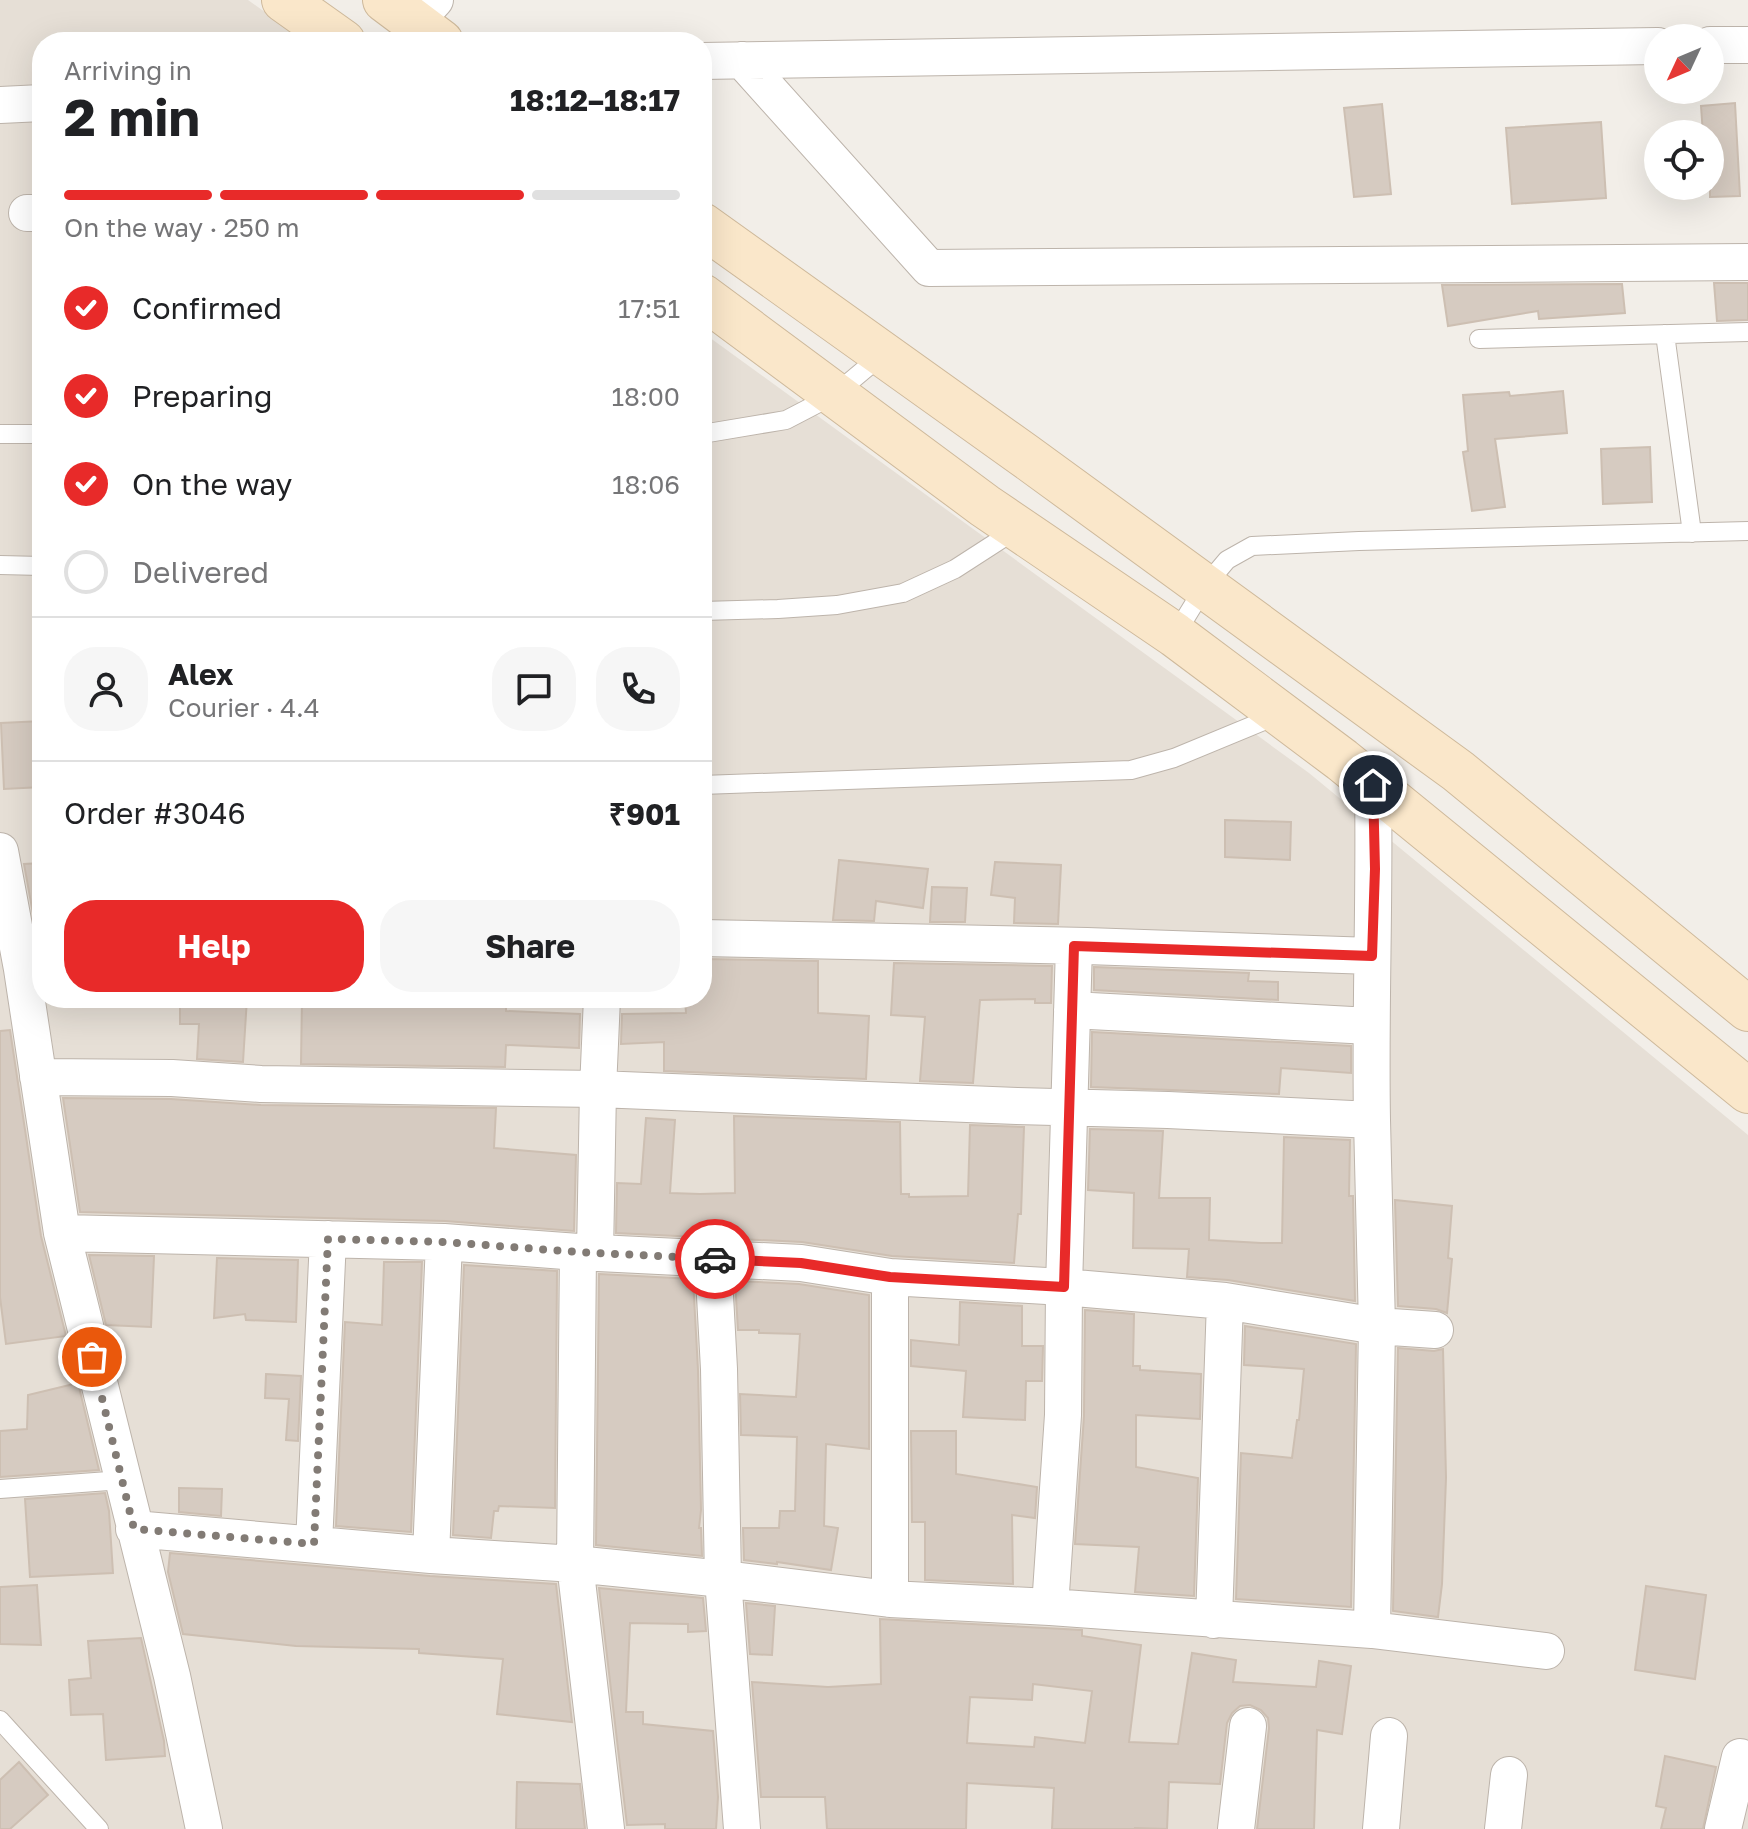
<!DOCTYPE html>
<html lang="en">
<head>
<meta charset="utf-8">
<style>
  :root { --surface:#fff; --page:#f6f6f6; --text:#202124; --muted:#757577; --line:#e0e0e0; --accent:#e82a29 }
  body { margin:0; font-family:"Golos Text",sans-serif; background:var(--page); color:var(--text); height:100vh; display:flex; flex-direction:column; font-size:30px; white-space:nowrap }
  * { box-sizing:border-box; margin:0 }
  p { font-size:26px; color:var(--muted) }
  .icon { flex:none; width:44px; height:44px; fill:none; stroke:currentColor; stroke-width:2; stroke-linecap:round; stroke-linejoin:round }
  .map { position:relative; flex:1; overflow:hidden }
  .panel { position:absolute; left:32px; top:32px; width:680px; height:976px; display:flex; flex-direction:column; background:var(--surface); border-radius:32px; box-shadow:0 8px 32px #0002 }
  .panel>* { flex:none }
  .needle { width:52px; rotate:226deg }
  .buttons { position:absolute; left:1644px; top:24px; display:grid; gap:16px }
  .buttons a { display:grid; place-items:center; width:80px; height:80px; border-radius:50%; background:var(--surface); box-shadow:0 8px 32px #0002; font-size:40px }
  .pin { position:absolute; display:grid; place-items:center; width:68px; height:68px; color:#fff; margin:-34px; border:4px solid #fff; border-radius:50%; box-shadow:0 2px 8px #0007 }
  .courier { position:absolute; display:grid; place-items:center; width:80px; height:80px; margin:-40px; border:6px solid #e82a29; border-radius:50%; background:#fff; color:#222; box-shadow:0 2px 10px #0007 }
  .head em { font-style:normal; font-weight:700 }
  .head div { display:flex; flex-direction:column-reverse }
  .head { display:flex; align-items:center; justify-content:space-between; height:136px; padding:0 32px }
  h1 { font-size:52px; font-weight:700; line-height:60px }
  .bar { display:grid; grid-template-columns:repeat(4,1fr); gap:12px 8px; align-content:center; height:96px; padding:0 32px }
  .bar i { height:10px; border-radius:6px; background:var(--line) }
  .bar .selected { background:var(--accent) }
  .bar p { grid-column:span 4 }
  .line { display:flex; align-items:center; gap:20px; padding:0 32px; border-top:2px solid var(--line) }
  .line div { flex:1 }
  .round { display:grid; place-items:center; flex:none; width:84px; height:84px; border-radius:32px; background:var(--page) }
  ol { padding:0 32px; list-style:none }
  li { display:flex; align-items:center; gap:24px; height:88px }
  li p { margin-inline-start:auto }
  li .icon { padding:8px; border-radius:50%; background:var(--accent); color:#fff; stroke-width:4 }
  li:last-child { color:var(--muted) }
  li i { width:44px; height:44px; border:4px solid var(--line); border-radius:50% }
  .cta { display:flex; gap:16px; margin-top:auto; padding:16px 32px }
  .cta a { flex:1; height:92px; border-radius:32px; background:var(--accent); color:#fff; font-size:32px; font-weight:700; line-height:92px; text-align:center }
  .cta a+a { background:var(--page); color:var(--text) }
  .map>svg:first-child { display:block }
</style>
</head>
<body>
<div class="map">
<svg width="1748" height="1829" viewBox="0 0 1748 1829">
  <rect width="100%" height="100%" fill="#f2eee8"/>
  <path fill="#e6dfd6" d="M0 0H248L307 42H42V998H702V332L1309 773 1748 1135V1829H0Z"/>
  <path fill="#d6cbc1" stroke="#cdbfb2" stroke-width="2" fill-rule="evenodd" d="M1735 103 1740 196 1710 197V134H1703L1701 106Z
    M1382 104 1391 194 1354 197 1344 108Z
    M1601 122 1606 198 1512 204 1506 128Z
    M1714 283H1748V320L1717 321Z
    M1622 284 1625 313 1539 319 1538 311 1448 326 1442 285Z
    M1563 391 1567 433 1495 439 1505 507 1472 511 1463 452 1468 451 1463 395 1509 392 1510 396Z
    M1650 447 1652 502 1603 504 1601 449Z
    M42 721V787L4 789 1 723Z
    M1225 820 1291 822 1290 860 1225 857Z
    M839 860 928 869 923 908 876 901 874 921 833 920Z
    M995 862 1061 865 1058 924 1014 923 1015 898 991 895Z
    M42 863V935L37 936 24 864Z
    M932 887 967 888 965 922H930Z
    M702 959 818 961V1013L869 1016 866 1079 664 1071V1042L621 1044 622 1014 686 1013 685 998H702Z
    M894 963 1052 966 1051 1003H1035V999L980 1000 973 1083 920 1081 925 1017 891 1015Z
    M1094 967 1249 973 1248 981 1278 982V1000L1094 990Z
    M180 998H247L243 1062 197 1059 199 1024H180Z
    M302 998H506V1011L580 1014 579 1048 506 1045 505 1067 301 1064Z
    M10 1030 41 1236 66 1336 6 1344 0 1297V1031Z
    M1092 1032 1351 1046V1073L1281 1068 1279 1094 1091 1087Z
    M63 1098 171 1099 261 1105 496 1108 494 1148 576 1155 574 1231 445 1221 80 1212Z
    M734 1116 900 1122 901 1194H909V1197L968 1196 970 1125 1024 1127 1021 1214H1018L1014 1263 892 1256 802 1242 616 1233 617 1183 641 1184 646 1118 675 1120 670 1193 700 1194 735 1193Z
    M1090 1129 1163 1131 1159 1198H1210L1209 1240 1261 1243H1282L1284 1137 1350 1140 1349 1196H1353L1355 1301 1228 1280 1187 1277 1189 1249 1133 1248 1134 1193 1088 1190Z
    M1395 1200 1452 1206 1448 1258 1452 1259 1447 1313 1436 1309 1398 1306Z
    M89 1255 154 1256 151 1327 106 1325Z
    M217 1258 298 1260 296 1322 246 1320 245 1314 214 1318Z
    M384 1262H422L411 1532 336 1526 345 1322 382 1325Z
    M464 1265 557 1271 555 1508 499 1506 498 1511H494L491 1538 453 1535Z
    M599 1274 693 1279 698 1370 701 1510 699 1528H701L702 1556 596 1545Z
    M735 1281 799 1284 869 1295V1449L826 1444 824 1526 838 1528 831 1570 777 1562V1564L744 1560 743 1528H779L780 1511H795L797 1437 741 1435 740 1394 796 1397 800 1334 759 1333V1330H738Z
    M960 1302 1022 1306V1346H1043L1042 1381H1026L1025 1420 963 1417 966 1371 911 1366V1340L959 1345Z
    M1085 1310 1134 1314 1133 1366H1140V1370L1201 1374 1200 1419 1136 1415V1467L1198 1478 1194 1596 1135 1592 1139 1547 1075 1544 1084 1416Z
    M1245 1326 1356 1344 1351 1607 1236 1599 1241 1453 1292 1458 1297 1420H1299L1304 1369 1244 1365Z
    M1398 1348 1434 1351 1443 1349 1446 1478 1442 1584 1438 1617 1393 1611Z
    M266 1374 301 1376 298 1441 286 1440 289 1399 265 1398Z
    M78 1383 99 1470 0 1477V1431L27 1429 28 1395Z
    M911 1431H956V1474L1037 1487 1035 1518 1012 1515 1013 1584 925 1580V1522H912Z
    M179 1488 222 1489 221 1516 179 1512Z
    M105 1493 109 1511 113 1573 30 1577 25 1499Z
    M170 1553 430 1576 556 1584 572 1722 497 1714 503 1659 419 1653V1649L296 1646 183 1634 168 1572Z
    M37 1585 41 1645 0 1644V1587Z
    M1646 1586 1706 1595 1695 1679 1635 1670Z
    M599 1588 703 1598 706 1631 688 1632V1624L630 1623 626 1712H643V1724L713 1731 718 1797 716 1829H665V1824L627 1825Z
    M746 1603 775 1606 772 1655 750 1654Z
    M880 1619 1082 1630V1636L1141 1645 1129 1742 1178 1744 1192 1653 1236 1660 1233 1682 1316 1687 1319 1661 1351 1666 1342 1734 1317 1730 1314 1829H1257L1269 1728 1268 1718 1261 1710 1250 1705 1240 1706 1232 1713 1227 1723 1220 1784 1169 1782 1167 1829 1135 1828V1829H1052L1054 1788 967 1783 966 1829H827L825 1797H761L752 1682 828 1687 881 1684ZM1033 1684 1092 1691 1085 1743 1035 1737 1034 1747 967 1743 970 1697 1032 1700Z
    M141 1638 164 1741 165 1756 106 1760 103 1714 71 1715 69 1680 91 1678 88 1641Z
    M1665 1756 1716 1767 1703 1829H1661L1666 1808 1656 1806Z
    M19 1762 48 1795 10 1829H0V1780Z
    M517 1782 580 1784 585 1829H516Z"/>
  <g fill="none" stroke-linecap="round" stroke-linejoin="round">
    <g stroke="#bdb4ab" stroke-width="20">
      <path id="lane" d="M1665 334 1692 533
        M1479 339 1748 332
        M0 434H42
        M702 434 786 420 834 395 883 354
        M0 565 42 566
        M702 611 778 609 837 605 903 593 955 569 1017 529
        M1175 635 1205 586 1227 560 1252 546 1359 541 1748 531
        M702 785 1131 770 1174 758 1278 715
        M0 1489 122 1480
        M0 1720 99 1829"/>
    </g>
    <g stroke="#bdb4ab" stroke-width="38">
      <path id="street" d="M415 22 435 0
        M1710 45H1748
        M742 60 929 268 1748 262
        M702 61 1658 46
        M0 105 42 103
        M27 213H42
        M0 851 22 969 62 1233 172 1676 204 1829
        M702 938 1087 946 1372 956
        M1072 1010 1370 1026
        M38 1077 172 1078 261 1084 598 1089 1017 1106 1168 1110 1372 1120C1370 1008 1375 896 1373 785
        M62 1233 444 1242 578 1252 801 1263 890 1277 1064 1287 1225 1301 1377 1326 1435 1330
        M578 1252 575 1564 606 1829
        M595 1253 598 1089 602 998
        M713 1259 719 1369 723 1579 742 1829
        M134 1529 431 1555 575 1564 723 1579 890 1599 1050 1607 1372 1630 1546 1651
        M314 1544 328 1239
        M431 1555 444 1242
        M890 1599V1277
        M1050 1607 1063 1415 1064 1287 1074 946
        M1214 1620 1225 1301
        M1372 1630 1377 1326 1372 1120
        M1236 1829 1248 1726
        M1381 1829 1389 1736
        M1503 1829 1509 1775
        M1723 1829 1740 1757"/>
    </g>
    <g stroke="#ceb99b" stroke-width="46">
      <path id="secondary" d="M284 0 343 42
        M385 0 441 42
        M702 225 1024 455 1458 771 1748 1009
        M702 296 985 506 1175 635 1342 760 1748 1091"/>
    </g>
    <use href="#lane" stroke="#fff" stroke-width="18"/>
    <use href="#street" stroke="#fff" stroke-width="36"/>
    <use href="#secondary" stroke="#fae7ca" stroke-width="44"/>
  </g>
  <g fill="none" stroke-linecap="round" stroke-linejoin="round">
    <path stroke="#827b75" stroke-width="8" stroke-dasharray="0 14.4" d="M92 1357 134 1529 314 1544 328 1239 444 1242 578 1252 715 1259"/>
    <path stroke="#e82a29" stroke-width="10" d="M715 1259 801 1263 890 1277 1064 1287 1074 946 1372 956 1375 869 1373 785"/>
  </g>
</svg>
<div class="buttons">
<a><svg class="needle" viewBox="-14 -14 28 28"><path d="M0-13l5 13h-10z" fill="#e53935"/><path d="M0 13l5-13h-10z" fill="#757577"/></svg></a>
<a><svg class="icon" aria-label="locate" viewBox="0 0 24 24"><circle cx="12" cy="12" r="6"/><path d="M12 2v4M12 18v4M2 12h4M18 12h4"/></svg></a>
</div>
<div class="pin" style="left:92px;top:1357px;background:#ea580c"><svg class="icon" aria-label="bag" viewBox="0 0 24 24"><path d="M5 8h14l-1 12H6zM9 8a3 3 0 0 1 6 0"/></svg></div>
<div class="pin" style="left:1373px;top:785px;background:#1f2937"><svg class="icon" aria-label="home" viewBox="0 0 24 24"><path d="M3 11l9-7 9 7M6 9v11h12V9"/></svg></div>
<div class="courier" style="left:715px;top:1259px"><svg class="icon" aria-label="car" viewBox="0 0 24 24"><path d="M5 17H2v-5l4-1 3-4h7l3 4 3 1v5h-3M9 17h6M6 11h13"/><circle cx="7" cy="17" r="2"/><circle cx="17" cy="17" r="2"/></svg></div>
<section class="panel">
<div class="head"><div><h1>2 min</h1><p>Arriving in</p></div><em>18:12–18:17</em></div>
<div class="bar"><i class="selected"></i><i class="selected"></i><i class="selected"></i><i></i><p>On the way · 250 m</p></div>
<ol>
<li><svg class="icon" aria-label="check" viewBox="0 0 24 24"><path d="M5 12l5 5 9-10"/></svg>Confirmed<p>17:51</p></li>
<li><svg class="icon" aria-label="check" viewBox="0 0 24 24"><path d="M5 12l5 5 9-10"/></svg>Preparing<p>18:00</p></li>
<li><svg class="icon" aria-label="check" viewBox="0 0 24 24"><path d="M5 12l5 5 9-10"/></svg>On the way<p>18:06</p></li>
<li><i></i>Delivered</li>
</ol>
<div class="line" style="height:144px"><a class="round"><svg class="icon" aria-label="person" viewBox="0 0 24 24"><circle cx="12" cy="8" r="4"/><path d="M4 21q1-7 8-7t8 7"/></svg></a><div><b>Alex</b><p>Courier · 4.4</p></div><a class="round"><svg class="icon" aria-label="chat" viewBox="0 0 24 24"><path d="M4 5h16v11H9l-5 4z"/></svg></a><a class="round"><svg class="icon" aria-label="phone" viewBox="0 0 24 24"><path d="M5 4h4l2 5-3 2q2 4 5 5l2-3 5 2v4C11 20 4 13 5 4z"/></svg></a></div>
<div class="line" style="height:104px"><div>Order #3046</div><b>₹901</b></div>
<div class="cta"><a>Help</a><a>Share</a></div>
</section>
</div>
</body>
</html>
